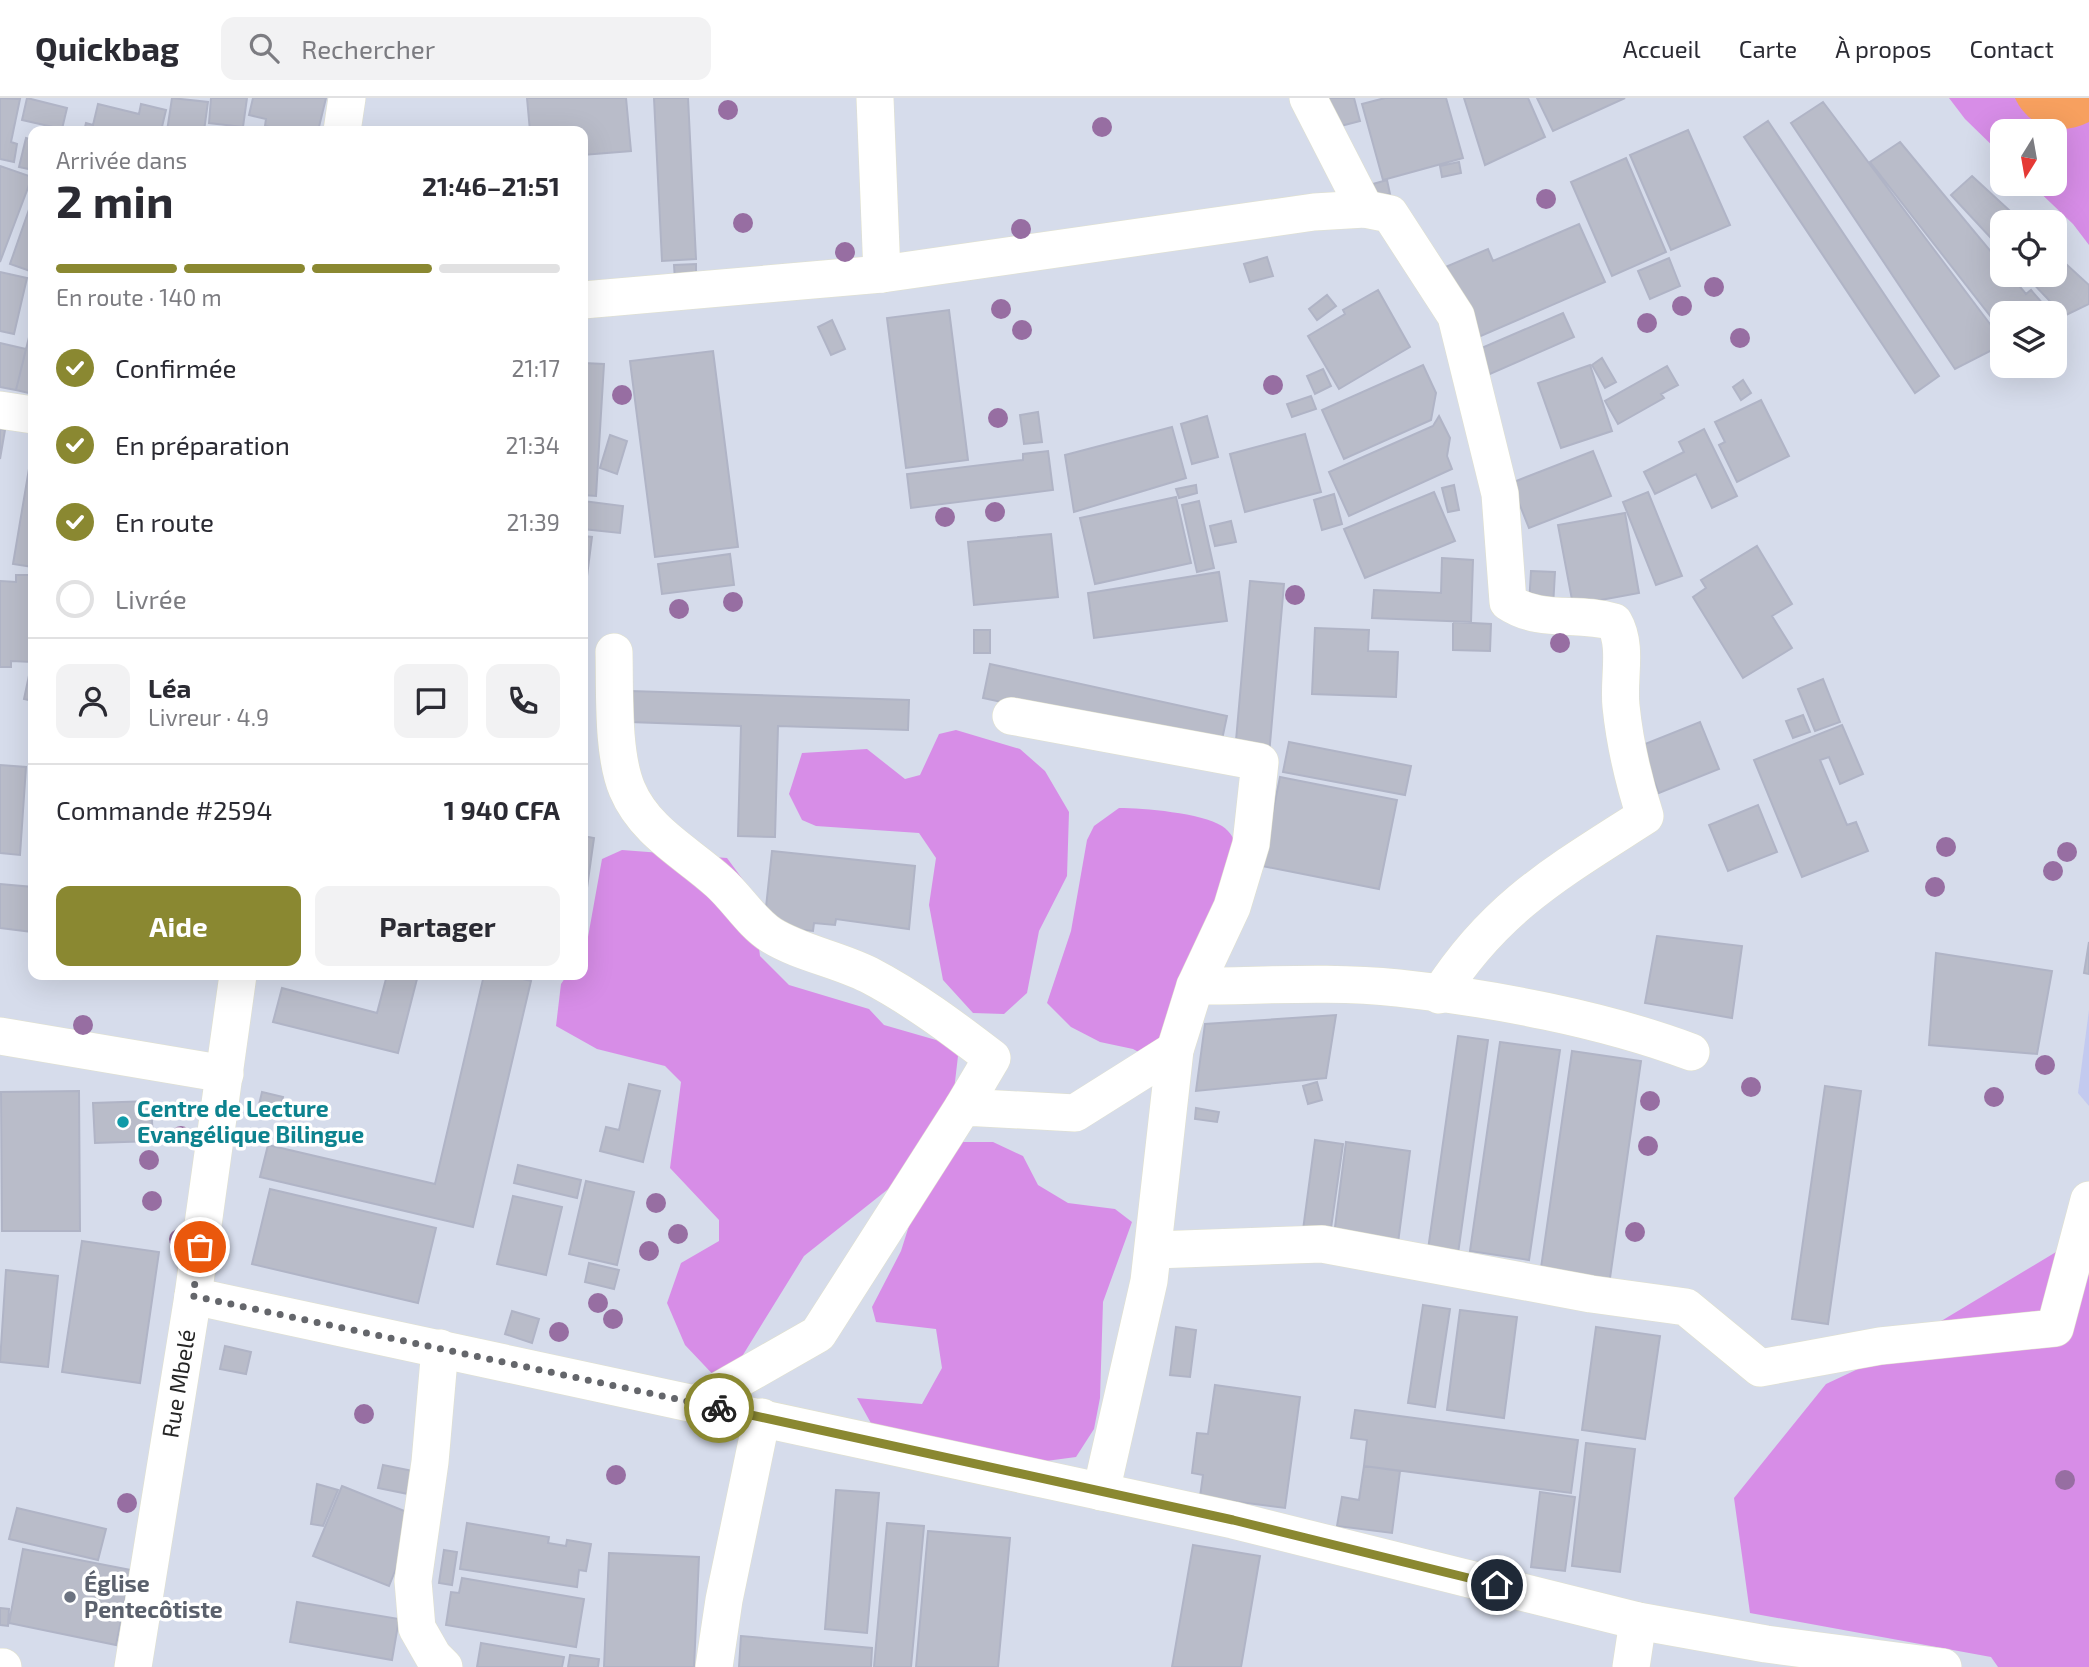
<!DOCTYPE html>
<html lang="fr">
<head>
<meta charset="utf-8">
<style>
  :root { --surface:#fff; --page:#f2f2f3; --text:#2b2b33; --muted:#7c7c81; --line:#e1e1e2; --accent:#8a8831 }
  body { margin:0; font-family:"Exo 2",sans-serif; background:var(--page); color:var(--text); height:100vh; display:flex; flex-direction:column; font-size:26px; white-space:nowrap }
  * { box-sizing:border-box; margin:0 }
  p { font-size:23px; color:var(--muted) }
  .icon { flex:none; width:38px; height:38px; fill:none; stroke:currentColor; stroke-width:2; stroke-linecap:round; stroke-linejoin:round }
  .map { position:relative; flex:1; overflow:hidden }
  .drawer { position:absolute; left:28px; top:28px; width:560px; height:854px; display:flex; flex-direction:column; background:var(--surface); border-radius:14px; box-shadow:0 7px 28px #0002 }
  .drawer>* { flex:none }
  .needle { width:46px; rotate:191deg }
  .buttons { position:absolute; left:1990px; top:21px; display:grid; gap:14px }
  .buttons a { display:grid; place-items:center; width:77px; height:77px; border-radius:14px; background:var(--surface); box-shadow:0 7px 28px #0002; font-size:35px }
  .pin { position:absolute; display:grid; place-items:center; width:60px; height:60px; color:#fff; margin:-30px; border:4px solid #fff; border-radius:50%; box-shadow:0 2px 7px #0007 }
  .courier { position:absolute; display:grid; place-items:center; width:70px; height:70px; margin:-35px; border:5px solid #8a8831; border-radius:50%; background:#fff; color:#222; box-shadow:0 2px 9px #0007 }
  .summary em { font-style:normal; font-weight:700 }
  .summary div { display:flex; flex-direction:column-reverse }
  .summary { display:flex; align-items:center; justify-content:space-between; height:119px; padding:0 28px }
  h1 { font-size:46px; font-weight:700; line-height:52px }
  .bar { display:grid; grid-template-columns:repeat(4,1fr); gap:10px 7px; align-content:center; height:84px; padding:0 28px }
  .bar i { height:9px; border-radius:5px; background:var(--line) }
  .bar .selected { background:var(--accent) }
  .bar p { grid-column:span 4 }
  .line { display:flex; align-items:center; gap:18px; padding:0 28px; border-top:2px solid var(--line) }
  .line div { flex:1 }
  .round { display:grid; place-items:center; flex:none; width:74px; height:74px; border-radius:14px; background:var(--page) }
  ol { padding:0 28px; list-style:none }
  li { display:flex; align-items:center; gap:21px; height:77px }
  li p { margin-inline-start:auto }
  li .icon { padding:7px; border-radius:50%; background:var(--accent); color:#fff; stroke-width:4 }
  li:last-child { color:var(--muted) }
  li i { width:38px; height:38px; border:4px solid var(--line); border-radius:50% }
  .cta { display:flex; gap:14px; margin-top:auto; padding:14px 28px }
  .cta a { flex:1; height:80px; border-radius:14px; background:var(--accent); color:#fff; font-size:28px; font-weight:700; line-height:80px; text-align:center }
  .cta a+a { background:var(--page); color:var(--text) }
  header { display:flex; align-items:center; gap:42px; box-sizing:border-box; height:98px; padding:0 35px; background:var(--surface); border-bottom:2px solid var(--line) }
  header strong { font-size:33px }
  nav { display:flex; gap:38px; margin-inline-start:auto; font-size:24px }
  .search { width:490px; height:63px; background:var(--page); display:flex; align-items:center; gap:18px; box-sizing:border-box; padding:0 24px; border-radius:14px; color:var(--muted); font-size:26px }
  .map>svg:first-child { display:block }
</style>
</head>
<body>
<header>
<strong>Quickbag</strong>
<div class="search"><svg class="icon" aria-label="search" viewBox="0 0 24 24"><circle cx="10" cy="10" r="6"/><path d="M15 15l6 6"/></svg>Rechercher</div>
<nav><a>Accueil</a><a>Carte</a><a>À propos</a><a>Contact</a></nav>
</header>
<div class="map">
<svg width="2089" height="1569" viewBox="0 0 2089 1569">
  <rect width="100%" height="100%" fill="#d6dceb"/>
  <path fill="#c3caef" d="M2089 912V1008L2078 995Z"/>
  <path fill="#d78de7" d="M1949 0H2089V147L2073 126 2031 86H2054V33H2002V57L1965 21Z
    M956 632 1020 651 1045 673 1069 714 1067 778 1039 833 1027 895 1004 916 973 915 943 882 929 807 936 760 919 735 816 728 802 722 789 696 802 655 867 651 905 681 920 677 939 636Z
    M1119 710C1143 710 1202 715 1222 728 1231 734 1234 741 1238 750L1159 965 1133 951 1100 944 1071 929 1047 905 1071 833 1087 742 1094 728Z
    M622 752 727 760 752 794 760 858 789 887 869 911 884 927 943 944 958 958 953 1001 926 1061 804 1158 738 1265 721 1285 685 1247 667 1205 681 1165 719 1143V1122L670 1070 681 984 665 968 597 951 556 928 561 886 567 877H583V855L586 850 602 761Z
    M960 1044H993L1023 1058 1038 1087 1068 1105 1115 1111 1132 1124 1103 1204 1100 1300 1094 1331 1076 1359 1046 1363 872 1327 857 1300 922 1306 942 1270 936 1231 876 1224 872 1209 901 1153 920 1093Z
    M2089 1145V1569H1998L1991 1559 1750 1515 1734 1400 1826 1286 1873 1264 2061 1151Z"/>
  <path fill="#f7a05f" d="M2015 0H2089V24C2060 39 2028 29 2015 0Z"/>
  <path fill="#b9bcc9" stroke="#b0b4c6" stroke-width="2" d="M0 0 20 1 11 44 17 46 14 64 0 61Z
    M27 0 67 10 62 31 22 22Z
    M172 0 208 4 204 33H167Z
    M211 0H247L243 29 209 25Z
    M253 0H326L318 33H288L265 28 266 21 249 17Z
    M527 0H626L631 53 583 57V33H530Z
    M654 0H688L696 161 662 163Z
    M1325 0H1354L1360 23 1333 30Z
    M1385 0H1446L1463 60 1383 82 1362 6Z
    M1464 0H1528L1545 39 1485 67Z
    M1537 0H1625L1553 33Z
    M1823 4 2002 242V247L1955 271 1791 25Z
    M98 6 139 16 141 6 166 12 161 33H84L86 25 93 27Z
    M1768 23 1939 278 1915 295 1744 39Z
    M1688 32 1730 127 1671 152 1630 57Z
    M26 40 33 42V72L19 69Z
    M1900 44 2002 167V177H2010L2026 196 2031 192 2051 215H2002V233L1870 64Z
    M1626 60 1666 154 1612 178 1571 84Z
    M1459 64 1461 75 1442 79 1440 68Z
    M0 68 32 79 0 164Z
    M1972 78 2022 124H2002V152L1951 97Z
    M1387 82 1390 96 1377 99 1373 86Z
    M33 100V174L10 166Z
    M1579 126 1605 184 1467 244 1436 173 1488 151 1493 163Z
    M2054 155 2089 187V206L2064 218 2025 177H2054Z
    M1267 159 1273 178 1250 184 1244 166Z
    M1669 160 1680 188 1650 201 1638 173Z
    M696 166V181L675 182 674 167Z
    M0 174 27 180 14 236 0 233Z
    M1378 192 1410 249 1339 291 1308 238 1345 216 1343 212Z
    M1327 197 1336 208 1317 222 1309 211Z
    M949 212 968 362 906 370 887 220Z
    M1563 215 1574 239 1474 283 1463 258Z
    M832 222 845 251 831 257 818 229Z
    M31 231H33V296L16 292Z
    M0 245 26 251 16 292 0 289Z
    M713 253 738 449 655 459 630 263Z
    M1602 260 1616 284 1605 290 1592 267Z
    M583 265 604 266 596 398 583 397Z
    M1423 267 1436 295 1431 322 1344 361 1322 312Z
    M1590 267 1612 333 1561 350 1538 285Z
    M1667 268 1678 287 1661 296 1664 300 1618 326 1605 303Z
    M1323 271 1331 288 1315 296 1307 278Z
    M1743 282 1751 295 1741 302 1733 289Z
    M1311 298 1316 311 1292 319 1287 306Z
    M1761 302 1789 358 1737 384 1719 347 1725 344 1715 324Z
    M1038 314 1042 344 1024 346 1020 317Z
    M1207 318 1218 359 1192 366 1181 326Z
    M1439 318 1450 340 1447 358 1452 371 1349 418 1329 374 1433 328Z
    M1172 329 1186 380 1074 414 1065 357Z
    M0 331 5 332 0 361Z
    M1704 331 1737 398 1712 410 1696 376 1655 396 1644 374 1684 354 1679 344Z
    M1305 336 1321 394 1245 414 1230 356Z
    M610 337 627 343 617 376 600 370Z
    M33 347V469L13 466Z
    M1048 353 1053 392 911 410 907 376 1023 362V356Z
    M1593 353 1611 398 1529 430 1511 385Z
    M1196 387 1197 395 1179 400 1176 391Z
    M1454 387 1459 412 1448 414 1442 390Z
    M1434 394 1455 443 1365 480 1344 431Z
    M1648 394 1682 478 1656 487 1623 404Z
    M1334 396 1342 426 1322 432 1314 402Z
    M1176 399 1191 465 1095 486 1080 420Z
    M583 403 623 408 620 435 583 431Z
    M1199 403 1214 470 1197 474 1182 407Z
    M1625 415 1639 495 1573 507 1558 427Z
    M1231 423 1236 444 1215 448 1210 428Z
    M1051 436 1058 499 974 507 968 444Z
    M583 438 592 439 586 486 583 485Z
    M1757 448 1792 506 1772 518 1792 550 1743 580 1693 499 1706 490 1701 482Z
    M730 456 734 487 662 496 658 466Z
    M1442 460 1473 462 1471 524 1372 520 1374 492 1441 495Z
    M1531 473 1555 474 1553 509 1529 507Z
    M1219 474 1227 523 1094 540 1088 495Z
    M16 477H33V564L11 563V569H0V483L16 484Z
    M1250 483 1284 486 1269 657 1235 654Z
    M1453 524 1491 526 1490 553 1453 552Z
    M1315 530 1369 532 1368 553 1398 554 1396 599 1312 596Z
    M974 532H990V555H974Z
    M990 566 1227 618 1220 651 983 600Z
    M31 568H33V603L24 601Z
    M1823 581 1840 624 1815 633 1798 591Z
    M630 593 909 602 908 632 778 628 775 739 738 738 741 628 630 624Z
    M1803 617 1810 634 1793 640 1786 623Z
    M1700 624 1719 671 1659 695 1640 648Z
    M1842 627 1863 676 1840 686 1829 659 1820 662 1847 727 1856 724 1868 753 1802 779 1754 662Z
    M1289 644 1411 668 1405 697 1283 674Z
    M0 667 26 669 20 757 0 755Z
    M1280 679 1397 702 1379 791 1262 768Z
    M1758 707 1777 754 1728 773 1709 727Z
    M583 738 594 740 583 818Z
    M772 753 915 768 909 831 836 821 835 827 814 825 813 833 764 828Z
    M0 786 33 789V834L0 830Z
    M1657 838 1742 848 1732 920 1645 905Z
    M2089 844V876L2084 875Z
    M1936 855 2052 873 2037 956 1929 947Z
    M387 877H418L398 955 273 924 282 890 377 915Z
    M484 877H507L531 883 473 1129 260 1079 268 1047 435 1086Z
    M1336 917 1326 980 1196 993 1205 926Z
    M1458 938 1488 942 1456 1170 1426 1166Z
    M1500 944 1560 952 1529 1162 1470 1153Z
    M1572 953 1641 963 1608 1194 1539 1184Z
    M1317 984 1322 1002 1308 1006 1303 988Z
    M629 986 660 993 643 1064 600 1053 606 1029 619 1032Z
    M1825 988 1861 993 1828 1226 1792 1221Z
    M79 993 80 1133H2L1 994Z
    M262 994 283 999 279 1016 258 1011Z
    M151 1003 153 1043 95 1045 93 1005Z
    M1196 1010 1219 1014 1217 1024 1195 1021Z
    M1315 1042 1343 1046 1328 1151 1301 1147Z
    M1346 1044 1410 1053 1398 1145 1334 1137Z
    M518 1067 581 1082 577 1100 514 1085Z
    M586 1083 634 1094 617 1167 569 1156Z
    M270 1091 436 1130 418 1205 252 1166Z
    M513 1098 562 1109 546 1177 497 1166Z
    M82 1143 159 1154 140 1285 62 1274Z
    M589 1165 619 1172 614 1191 585 1184Z
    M6 1172 58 1178 48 1269 0 1264Z
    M1423 1207 1450 1211 1435 1309 1408 1305Z
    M1460 1212 1517 1219 1504 1320 1447 1312Z
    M512 1213 539 1221 532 1245 505 1236Z
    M1176 1229 1196 1232 1190 1279 1170 1277Z
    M1596 1229 1660 1238 1645 1341 1582 1332Z
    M225 1248 251 1254 246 1276 220 1271Z
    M1215 1287 1300 1299 1285 1410 1200 1399 1203 1377 1192 1375 1197 1335 1208 1336Z
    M1355 1312 1578 1342 1571 1395 1364 1368 1367 1342 1351 1340Z
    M1586 1345 1635 1351 1620 1474 1572 1468Z
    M383 1367 418 1374 413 1397 378 1390Z
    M1364 1368 1400 1373 1392 1435 1337 1428 1342 1399 1359 1402Z
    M317 1386 338 1392 323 1428 311 1426Z
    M342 1388 417 1418 389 1488 313 1458Z
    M836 1392 879 1395 867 1535 825 1531Z
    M1540 1394 1575 1399 1565 1473 1531 1469Z
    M17 1410 106 1431 98 1462 9 1441Z
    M467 1425 549 1439 548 1445 566 1448 567 1442 591 1446 586 1473 579 1472 577 1489 460 1471Z
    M887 1425 924 1428 911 1569H874Z
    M928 1433 1010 1440 998 1569H916Z
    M1193 1447 1260 1458 1241 1569H1172Z
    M23 1451 131 1472 116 1547 9 1525Z
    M444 1452 457 1454 452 1487 439 1485Z
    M609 1455 699 1459 694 1569H604Z
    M462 1480 584 1501 576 1549 446 1527 451 1494 459 1495Z
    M297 1504 399 1521 392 1562 290 1544Z
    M0 1510 9 1511 8 1528 0 1527Z
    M741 1538 872 1550 871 1569H739Z
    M481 1545 564 1559 562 1569H477Z
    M570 1557 599 1561 598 1569H568Z"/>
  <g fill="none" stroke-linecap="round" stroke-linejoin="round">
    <g stroke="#e1e1cc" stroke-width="38">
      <g id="minor">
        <path d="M875 0 882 176"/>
        <path d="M1308 0 1365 111"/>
        <path d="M342 33 347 0"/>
        <path d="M583 202 882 176 1314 114 1365 111 1390 116 1456 218 1500 396 1508 504C1541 526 1577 513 1614 524 1628 548 1618 580 1621 608 1625 647 1633 681 1645 718 1558 774 1496 808 1439 897"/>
        <path d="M0 312 33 317"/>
        <path d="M614 554C615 594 612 655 627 691 645 734 686 754 719 784 737 800 751 824 771 837 800 855 837 861 869 877 913 900 953 930 992 960L963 1009"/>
        <path d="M1011 618 1260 664 1251 746 1232 809 1195 888 1175 952 1149 1183 1101 1394"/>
        <path d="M1195 888C1262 888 1331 883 1398 890 1492 900 1603 921 1691 954"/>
        <path d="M0 938 225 976"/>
        <path d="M1154 1152 1322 1146 1591 1196 1686 1209 1760 1270 1880 1248 2055 1230 2089 1102"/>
        <path d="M193 1198 1233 1422 1638 1523 1766 1546 1943 1569"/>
        <path d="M440 1250 430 1364 413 1483 417 1530 433 1558 444 1569"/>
        <path d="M697 1305 818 1236 963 1009 1075 1015 1175 952"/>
        <path d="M0 1569H3"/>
        <path id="s1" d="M133 1569 193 1198 238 877"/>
        <path d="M714 1569 724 1502 762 1319"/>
        <path d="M1631 1569 1638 1523"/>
      </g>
    </g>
    <use href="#minor" stroke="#fff" stroke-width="37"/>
  </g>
  <g fill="#976ea2">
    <circle cx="728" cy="12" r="10"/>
    <circle cx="1102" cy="29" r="10"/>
    <circle cx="1546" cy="101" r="10"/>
    <circle cx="743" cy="125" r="10"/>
    <circle cx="1021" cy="131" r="10"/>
    <circle cx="845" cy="154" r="10"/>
    <circle cx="1714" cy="189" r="10"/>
    <circle cx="1682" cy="208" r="10"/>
    <circle cx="1001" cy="211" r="10"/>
    <circle cx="1647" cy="225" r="10"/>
    <circle cx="1022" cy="232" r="10"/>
    <circle cx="1740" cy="240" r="10"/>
    <circle cx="1273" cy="287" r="10"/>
    <circle cx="622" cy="297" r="10"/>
    <circle cx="998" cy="320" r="10"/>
    <circle cx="995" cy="414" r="10"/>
    <circle cx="945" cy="419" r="10"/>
    <circle cx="1295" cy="497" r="10"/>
    <circle cx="733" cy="504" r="10"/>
    <circle cx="679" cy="511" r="10"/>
    <circle cx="1560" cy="545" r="10"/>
    <circle cx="1946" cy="749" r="10"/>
    <circle cx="2067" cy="754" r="10"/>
    <circle cx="2053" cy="773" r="10"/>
    <circle cx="1935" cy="789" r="10"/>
    <circle cx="83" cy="927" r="10"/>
    <circle cx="2045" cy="967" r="10"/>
    <circle cx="1751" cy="989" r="10"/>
    <circle cx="1994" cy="999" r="10"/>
    <circle cx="1650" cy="1003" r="10"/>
    <circle cx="181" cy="1038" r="10"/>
    <circle cx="1648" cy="1048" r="10"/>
    <circle cx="149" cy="1062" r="10"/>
    <circle cx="152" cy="1103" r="10"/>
    <circle cx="656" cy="1105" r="10"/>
    <circle cx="1635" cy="1134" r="10"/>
    <circle cx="678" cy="1136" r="10"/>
    <circle cx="179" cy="1141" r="10"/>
    <circle cx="649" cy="1153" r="10"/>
    <circle cx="598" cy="1205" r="10"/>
    <circle cx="613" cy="1221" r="10"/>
    <circle cx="559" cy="1234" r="10"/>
    <circle cx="364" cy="1316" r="10"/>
    <circle cx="616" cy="1377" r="10"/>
    <circle cx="2065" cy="1382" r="10"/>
    <circle cx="127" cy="1405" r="10"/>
  </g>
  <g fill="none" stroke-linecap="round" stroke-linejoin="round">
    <path stroke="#64666b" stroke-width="7" stroke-dasharray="0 12.6" d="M200 1149 193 1198 719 1310"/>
    <path stroke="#8a8831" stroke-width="9" d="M719 1310 1233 1422 1497 1487"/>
  </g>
  <circle fill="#0f9aa8" stroke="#fff" stroke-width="2.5" cx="123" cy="1024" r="7"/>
  <circle fill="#6b7280" stroke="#fff" stroke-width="2.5" cx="70" cy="1499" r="7"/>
  <g text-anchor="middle" stroke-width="7" stroke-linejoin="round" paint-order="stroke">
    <g font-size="23" font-weight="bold" fill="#0d838f" stroke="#fff" text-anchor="start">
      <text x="137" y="1019">Centre de Lecture<tspan x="137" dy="26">Evangélique Bilingue</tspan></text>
    </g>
    <g font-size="23" fill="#262626" stroke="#fff">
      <text dy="8" stroke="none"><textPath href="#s1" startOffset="287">Rue Mbelé</textPath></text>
    </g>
    <g font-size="23" font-weight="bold" fill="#5b616d" stroke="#fff" text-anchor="start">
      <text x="84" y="1494">Église<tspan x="84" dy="26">Pentecôtiste</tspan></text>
    </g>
  </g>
</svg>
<div class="buttons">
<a><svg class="needle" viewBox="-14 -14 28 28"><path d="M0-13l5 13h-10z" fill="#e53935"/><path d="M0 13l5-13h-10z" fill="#7c7c81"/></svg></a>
<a><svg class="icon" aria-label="locate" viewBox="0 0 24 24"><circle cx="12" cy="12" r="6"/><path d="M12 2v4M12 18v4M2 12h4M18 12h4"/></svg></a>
<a><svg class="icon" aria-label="layers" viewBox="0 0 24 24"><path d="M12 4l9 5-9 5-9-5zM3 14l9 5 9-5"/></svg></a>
</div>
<div class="pin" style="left:200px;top:1149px;background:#ea580c"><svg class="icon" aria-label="bag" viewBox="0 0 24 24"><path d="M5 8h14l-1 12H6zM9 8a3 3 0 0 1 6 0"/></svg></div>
<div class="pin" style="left:1497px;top:1487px;background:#1f2937"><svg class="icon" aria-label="home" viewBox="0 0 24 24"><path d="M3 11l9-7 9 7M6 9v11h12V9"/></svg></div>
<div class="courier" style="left:719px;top:1310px"><svg class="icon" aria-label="bike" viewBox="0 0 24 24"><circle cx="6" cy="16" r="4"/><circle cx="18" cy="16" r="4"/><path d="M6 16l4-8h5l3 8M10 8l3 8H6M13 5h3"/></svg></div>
<section class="drawer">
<div class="summary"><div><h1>2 min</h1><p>Arrivée dans</p></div><em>21:46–21:51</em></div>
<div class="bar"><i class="selected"></i><i class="selected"></i><i class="selected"></i><i></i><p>En route · 140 m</p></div>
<ol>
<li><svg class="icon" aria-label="check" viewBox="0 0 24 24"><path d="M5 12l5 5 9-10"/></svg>Confirmée<p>21:17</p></li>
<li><svg class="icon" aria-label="check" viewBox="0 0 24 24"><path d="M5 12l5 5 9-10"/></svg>En préparation<p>21:34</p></li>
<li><svg class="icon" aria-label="check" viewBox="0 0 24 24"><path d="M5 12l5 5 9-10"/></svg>En route<p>21:39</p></li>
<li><i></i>Livrée</li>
</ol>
<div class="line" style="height:126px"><a class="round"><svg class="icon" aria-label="person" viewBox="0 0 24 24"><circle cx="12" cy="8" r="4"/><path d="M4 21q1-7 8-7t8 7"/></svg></a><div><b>Léa</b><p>Livreur · 4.9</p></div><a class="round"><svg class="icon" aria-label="chat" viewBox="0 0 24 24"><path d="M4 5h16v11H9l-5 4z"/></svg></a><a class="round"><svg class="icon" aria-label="phone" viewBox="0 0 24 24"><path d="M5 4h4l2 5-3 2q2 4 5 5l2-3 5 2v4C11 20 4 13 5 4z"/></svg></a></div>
<div class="line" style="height:91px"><div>Commande #2594</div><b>1 940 CFA</b></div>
<div class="cta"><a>Aide</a><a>Partager</a></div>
</section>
</div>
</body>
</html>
